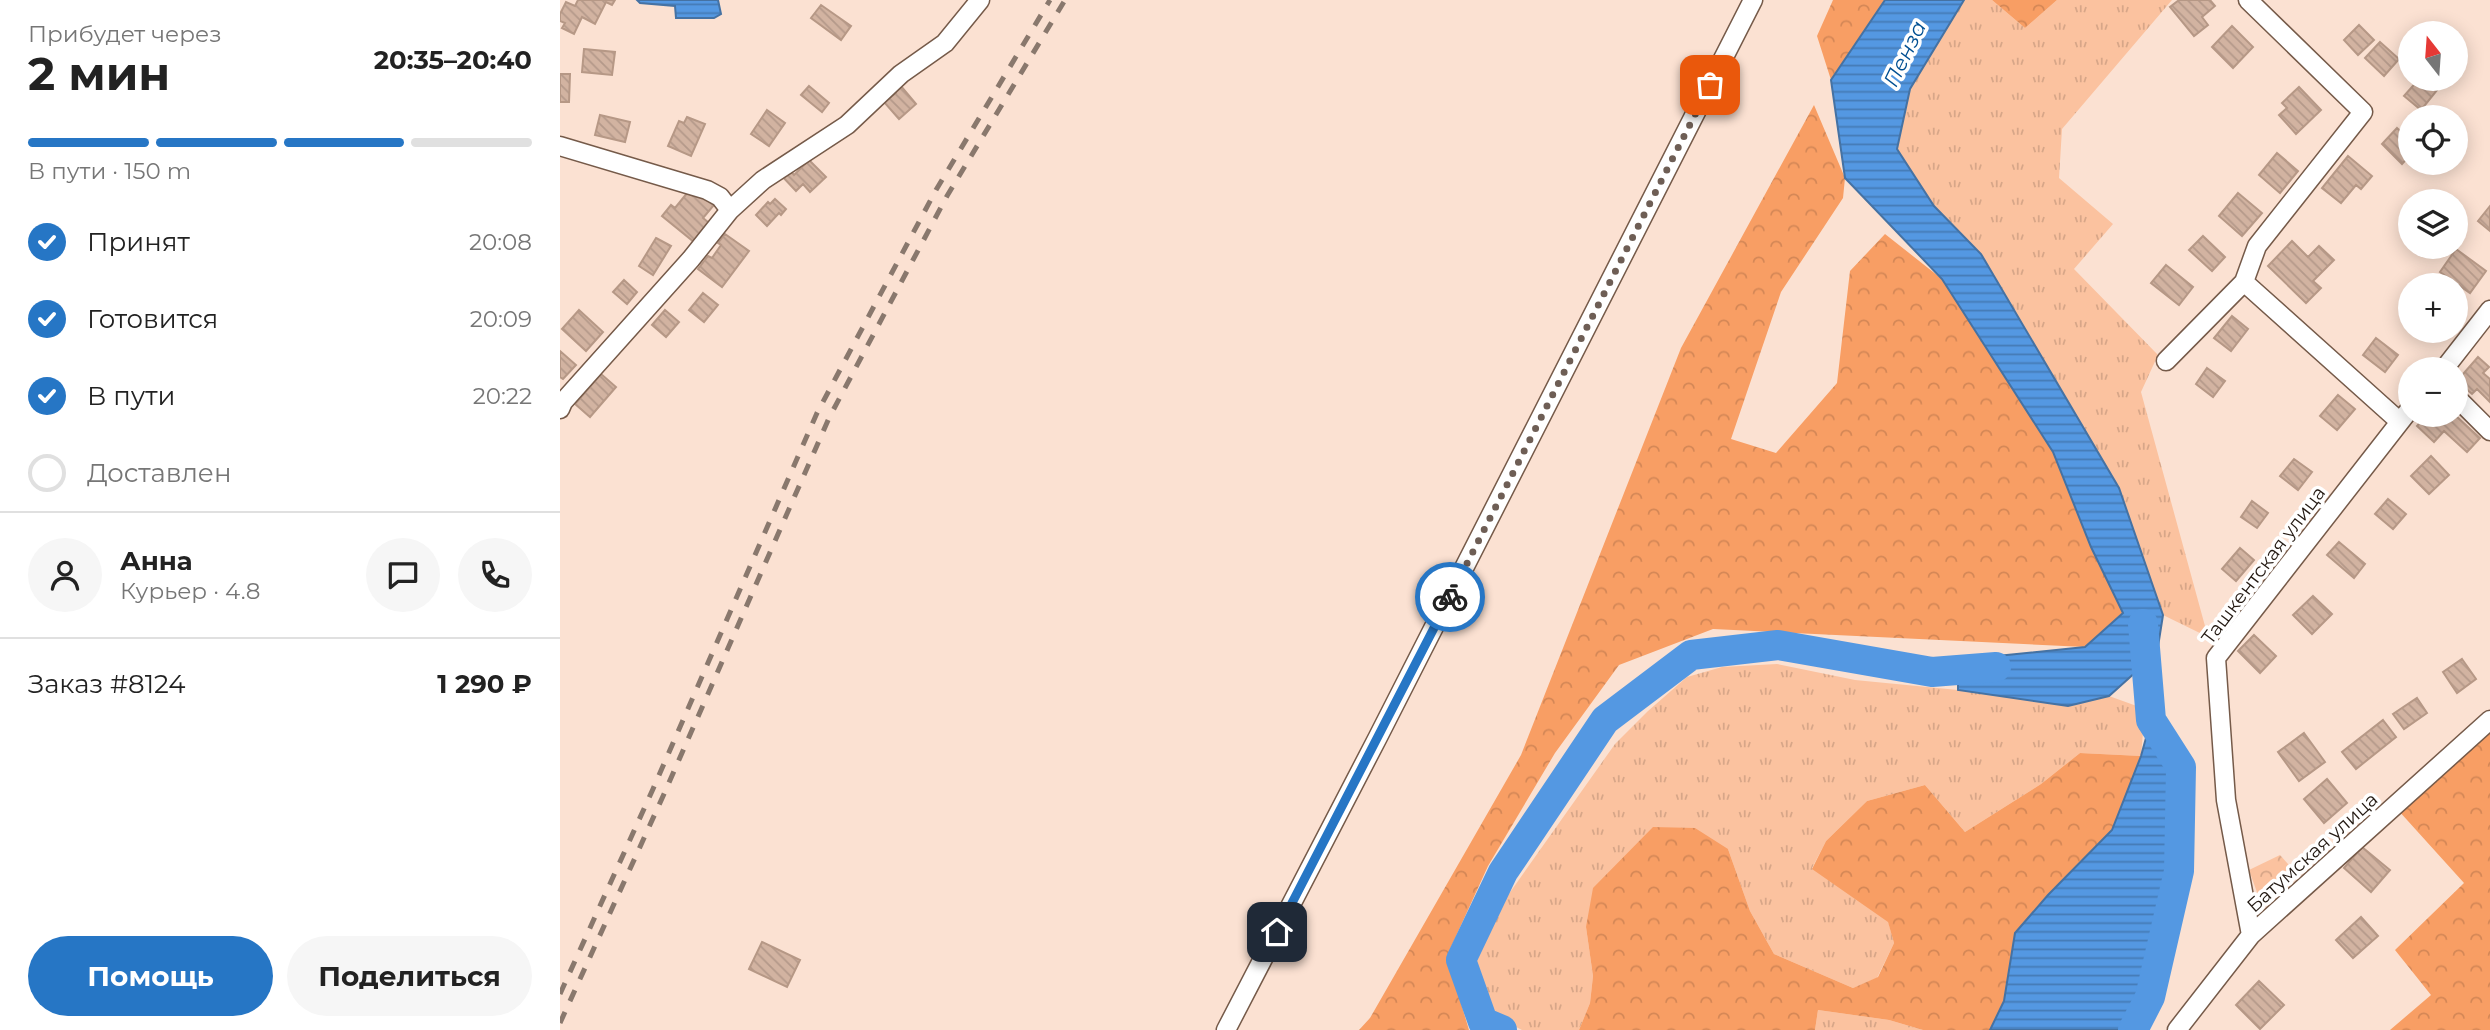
<!DOCTYPE html>
<html lang="ru">
<head>
<meta charset="utf-8">
<style>
  :root { --surface:#fff; --page:#f6f6f6; --text:#222; --muted:#767676; --line:#e0e0e0; --accent:#2676c5 }
  body { margin:0; font-family:Montserrat,sans-serif; background:var(--page); color:var(--text); height:100vh; display:flex; flex-direction:column; font-size:26px; white-space:nowrap }
  * { box-sizing:border-box; margin:0 }
  p { font-size:23px; color:var(--muted) }
  .icon { flex:none; width:38px; height:38px; fill:none; stroke:currentColor; stroke-width:2; stroke-linecap:round; stroke-linejoin:round }
  .map { position:relative; flex:1; overflow:hidden }
  .sheet { display:flex; flex-direction:column; background:var(--surface); width:560px }
  .sheet>* { flex:none }
  .needle { width:46px; rotate:343deg }
  .controls { position:absolute; left:1838px; top:21px; display:grid; gap:14px }
  .controls a { display:grid; place-items:center; width:70px; height:70px; border-radius:50%; background:var(--surface); box-shadow:0 4px 18px #0003; font-size:35px }
  .pin { position:absolute; display:grid; place-items:center; width:60px; height:60px; color:#fff; margin:-30px; border-radius:14px; box-shadow:0 4px 10px #0006 }
  .courier { position:absolute; display:grid; place-items:center; width:70px; height:70px; margin:-35px; border:5px solid #2676c5; border-radius:50%; background:#fff; color:#222; box-shadow:0 2px 9px #0007 }
  .headline em { font-style:normal; font-weight:700 }
  .headline div { display:flex; flex-direction:column-reverse }
  .headline { display:flex; align-items:center; justify-content:space-between; height:119px; padding:0 28px }
  h1 { font-size:46px; font-weight:700; line-height:52px }
  .bar { display:grid; grid-template-columns:repeat(4,1fr); gap:10px 7px; align-content:center; height:84px; padding:0 28px }
  .bar i { height:9px; border-radius:5px; background:var(--line) }
  .bar .current { background:var(--accent) }
  .bar p { grid-column:span 4 }
  .line { display:flex; align-items:center; gap:18px; padding:0 28px; border-top:2px solid var(--line) }
  .line div { flex:1 }
  .round { display:grid; place-items:center; flex:none; width:74px; height:74px; border-radius:37px; background:var(--page) }
  ol { padding:0 28px; list-style:none }
  li { display:flex; align-items:center; gap:21px; height:77px }
  li p { margin-inline-start:auto }
  li .icon { padding:7px; border-radius:50%; background:var(--accent); color:#fff; stroke-width:4 }
  li:last-child { color:var(--muted) }
  li i { width:38px; height:38px; border:4px solid var(--line); border-radius:50% }
  .button { display:flex; gap:14px; margin-top:auto; padding:14px 28px }
  .button a { flex:1; height:80px; border-radius:42px; background:var(--accent); color:#fff; font-size:28px; font-weight:700; line-height:80px; text-align:center }
  .button a+a { background:var(--page); color:var(--text) }
  main { display:flex; flex:1; min-height:0 }
  .map>svg:first-child { display:block }
</style>
</head>
<body>
<main>
<section class="sheet">
<div class="headline"><div><h1>2 мин</h1><p>Прибудет через</p></div><em>20:35–20:40</em></div>
<div class="bar"><i class="current"></i><i class="current"></i><i class="current"></i><i></i><p>В пути · 150 m</p></div>
<ol>
<li><svg class="icon" aria-label="check" viewBox="0 0 24 24"><path d="M5 12l5 5 9-10"/></svg>Принят<p>20:08</p></li>
<li><svg class="icon" aria-label="check" viewBox="0 0 24 24"><path d="M5 12l5 5 9-10"/></svg>Готовится<p>20:09</p></li>
<li><svg class="icon" aria-label="check" viewBox="0 0 24 24"><path d="M5 12l5 5 9-10"/></svg>В пути<p>20:22</p></li>
<li><i></i>Доставлен</li>
</ol>
<div class="line" style="height:126px"><a class="round"><svg class="icon" aria-label="person" viewBox="0 0 24 24"><circle cx="12" cy="8" r="4"/><path d="M4 21q1-7 8-7t8 7"/></svg></a><div><b>Анна</b><p>Курьер · 4.8</p></div><a class="round"><svg class="icon" aria-label="chat" viewBox="0 0 24 24"><path d="M4 5h16v11H9l-5 4z"/></svg></a><a class="round"><svg class="icon" aria-label="phone" viewBox="0 0 24 24"><path d="M5 4h4l2 5-3 2q2 4 5 5l2-3 5 2v4C11 20 4 13 5 4z"/></svg></a></div>
<div class="line" style="height:91px"><div>Заказ #8124</div><b>1 290 ₽</b></div>
<div class="button"><a>Помощь</a><a>Поделиться</a></div>
</section>
<div class="map">
<svg width="1930" height="1030" viewBox="0 0 1930 1030">
  <defs>
    <pattern id="grass-tufts" width="24" height="20" patternUnits="userSpaceOnUse" patternTransform="scale(1.75)"><rect width="24" height="20" fill="#fbc29f"/><path d="M3 7l-1-3M5 7V3M7 7l1-3M15 17l-1-3M17 17v-4M19 17l1-3" fill="none" stroke="#d7a688"/></pattern>
    <pattern id="forest-crowns" width="20" height="18" patternUnits="userSpaceOnUse" patternTransform="scale(1.75)"><rect width="20" height="18" fill="#f89e64"/><path d="M2 6a3 3 0 1 1 6 0M12 15a3 3 0 1 1 6 0" fill="none" stroke="#d48756"/></pattern>
    <pattern id="park-crowns" width="20" height="18" patternUnits="userSpaceOnUse" patternTransform="scale(1.75)"><rect width="20" height="18" fill="#fbc29f"/><path d="M2 6a3 3 0 1 1 6 0M12 15a3 3 0 1 1 6 0" fill="none" stroke="#d7a688"/></pattern>
    <pattern id="water-rules" width="6" height="5" patternUnits="userSpaceOnUse" patternTransform="scale(1.75)"><rect width="6" height="5" fill="#5498e2"/><path d="M0 2.5h6" fill="none" stroke="#457bb6"/></pattern>
    <pattern id="building-back-hatch" width="6" height="6" patternUnits="userSpaceOnUse" patternTransform="scale(1.75)"><rect width="6" height="6" fill="#d2b3a1"/><path d="M-1 5l2 2M0 0l6 6M5-1l2 2" fill="none" stroke="#b4998a"/></pattern>
  </defs>
  <rect width="100%" height="100%" fill="#fbe1d2"/>
  <path fill="url(#grass-tufts)" d="M1404 0H1432L1465 28 1497 0H1612L1502 129 1499 178 1553 224 1514 269 1598 355 1581 392 1648 637 1603 615 1559 488 1421 254 1374 206 1337 149 1350 89Z
    M1217 664 1295 680 1398 690 1508 706 1549 696 1585 709 1581 756 1520 753 1481 784 1405 832 1365 785 1307 801 1266 841 1252 868 1328 921 1334 943 1317 978 1293 988 1214 954 1190 911 1168 849 1026 927 1033 976 1030 1003 1019 1030H962L929 1013 917 979V948L941 905 1055 744 1088 711 1127 677 1162 667Z
    M1258 1010 1329 1020 1363 1030H1255Z"/>
  <path fill="url(#forest-crowns)" d="M1273 0H1325L1271 80 1257 36Z
    M1432 0H1497L1465 28Z
    M1254 105 1285 178 1283 198 1221 292 1171 439 1216 453 1277 383 1290 271 1325 234 1382 279 1493 452 1531 547 1563 613 1525 647 1153 629 1059 665 995 753 928 866 887 956 909 1030H799L810 1018 961 755 1121 348Z
    M1930 728V1030H1830L1871 995 1835 950 1904 883 1838 810Z
    M1520 753 1581 756 1552 830 1488 895 1455 933 1444 1001 1430 1030H1363L1329 1020 1258 1010 1255 1030H1019L1030 1003 1033 976 1026 927 1033 888 1093 827 1135 828 1168 849 1190 911 1214 954 1293 988 1318 977 1334 943 1328 922 1252 869 1266 841 1307 801 1365 785 1405 832 1481 784Z"/>
  <path fill="url(#park-crowns)" d="M1720 855 1737 874 1713 899 1699 898 1689 870Z"/>
  <path fill="url(#water-rules)" stroke="#4572a3" stroke-width="2" d="M77 0H158L161 14 154 18H116L115 6 80 3Z
    M1325 0H1404L1350 89 1337 149 1374 206 1421 254 1559 488 1603 615 1597 653 1549 696 1508 706 1398 690V660L1525 647 1563 613 1531 547 1493 452 1382 279 1285 178 1271 80Z
    M1591 720 1621 767 1619 871 1590 997 1573 1030H1430L1444 1001 1455 933 1488 895 1552 830 1581 756Z"/>
  <g fill="none" stroke-linecap="round" stroke-linejoin="round">
    <path stroke="#5498e2" stroke-width="30" d="M942 1030 923 1022 901 960 943 872 1045 720 1131 655 1218 645 1372 672 1436 667
      M1573 1030 1590 997 1619 871 1621 767 1591 720 1583 624"/>
  </g>
  <path fill="url(#building-back-hatch)" stroke="#b69886" stroke-width="2" d="M18 0H55L52 5 46 2 35 24 22 17 14 34 2 28 5 23 0 21V14L6 2 15 6Z
    M1619 0H1650L1655 6 1642 17 1648 25 1634 36 1610 7Z
    M261 5 291 26 281 40 251 18Z
    M1799 25 1814 40 1798 55 1784 40Z
    M1672 26 1693 47 1673 68 1652 47Z
    M1820 42 1839 59 1824 76 1805 58Z
    M24 49 55 52 52 75 22 72Z
    M0 74H10L9 102H0Z
    M1859 79H1866L1878 89 1861 110 1844 96Z
    M340 85 356 104 339 119 324 102 336 93 334 90Z
    M249 86 269 103 262 112 241 95Z
    M1739 87 1761 110 1736 134 1719 115 1727 108 1722 103Z
    M207 110 225 123 209 146 191 134Z
    M40 115 70 122 65 142 35 135Z
    M127 117 145 124 131 156 108 146 119 121 124 123Z
    M1837 128 1850 140V155L1842 164 1822 144Z
    M1717 153 1738 171 1720 193 1699 175Z
    M1788 156 1812 176 1801 189 1796 185 1781 203 1762 188Z
    M249 160 266 177 250 192 243 184 236 191 220 174 227 167 234 175Z
    M132 187 154 205 143 218 149 223 134 242 102 216 111 205 115 208Z
    M1678 193 1702 213 1682 236 1659 216Z
    M215 199 226 209 221 215 219 213 207 226 196 215 208 202 210 204Z
    M1930 206V231L1918 221Z
    M165 234 189 251 162 287 138 269 148 256 152 258 161 245 158 243Z
    M1643 236 1665 257 1652 271 1629 250Z
    M96 238 111 246 93 275 79 266Z
    M1732 241 1748 257 1759 246 1774 260 1753 281 1761 288 1746 303 1708 266Z
    M1896 249 1926 271 1910 293 1880 272Z
    M1606 265 1633 287 1619 305 1591 283Z
    M64 280 77 292 67 304 53 292Z
    M143 293 158 305 144 322 129 310Z
    M19 310 43 332 26 351 2 329Z
    M105 310 119 322 106 337 92 325Z
    M1672 316 1688 329 1671 351 1654 338Z
    M1816 338 1838 355 1825 372 1803 355Z
    M0 351 16 365 3 379 0 377Z
    M1918 357 1929 367 1923 373 1930 379V402L1917 389 1912 394 1897 381Z
    M1647 368 1665 381 1653 397 1636 384Z
    M41 374 56 387 30 417 15 404Z
    M1778 395 1795 409 1777 430 1760 416Z
    M1867 415H1895L1920 438 1907 452 1884 431 1874 442 1857 426Z
    M1871 456 1889 475 1869 494 1851 476Z
    M1734 459 1752 472 1738 490 1720 476Z
    M1828 499 1846 514 1833 529 1815 514Z
    M1692 501 1708 513 1697 528 1681 517Z
    M1779 542 1805 564 1794 578 1767 555Z
    M1680 548 1694 560 1676 581 1662 569Z
    M1753 596 1772 614 1752 634 1733 615Z
    M1694 635 1716 656 1700 673 1678 651Z
    M1902 659 1916 679 1897 693 1883 672Z
    M1857 698 1867 713 1844 729 1833 714Z
    M1823 720 1836 737 1796 769 1782 752Z
    M1744 733 1765 762 1739 781 1718 752Z
    M1767 779 1787 803 1764 823 1744 799Z
    M1802 847 1830 870 1811 892 1784 868Z
    M1801 917 1818 936 1793 958 1776 940Z
    M202 942 240 960 227 987 189 969Z
    M1699 981 1724 1005 1700 1029 1676 1005Z"/>
  <g fill="none" stroke-linecap="round" stroke-linejoin="round">
    <g stroke="#755a49" stroke-width="21">
      <path id="minor" d="M1688 0 1803 112 1697 246 1684 282 1839 421
        M0 146 147 190 160 197 170 210
        M1606 361 1684 282
        M1884 369 1930 310
        M1895 396 1930 431
        M0 409 3 402 131 259 170 210 203 180 287 125 341 74 385 43 420 0
        M1691 935 1666 800 1656 658 1850 409
        M666 1030 818 737 1193 0
        M1617 1030 1691 935 1930 720"/>
    </g>
    <use href="#minor" stroke="#fff" stroke-width="18"/>
    <path stroke="#89786d" stroke-width="5" stroke-dasharray="12 12" stroke-linecap="butt" d="M0 994 93 789 257 413 376 190 490 0
      M0 1023 104 794 269 418 387 196 505 0"/>
  </g>
  <g fill="none" stroke-linecap="round" stroke-linejoin="round">
    <path stroke="#6e5e55" stroke-width="7" stroke-dasharray="0 12.6" d="M890 597 1150 85"/>
    <path stroke="#2676c5" stroke-width="9" d="M717 932 890 597"/>
  </g>
  <g text-anchor="middle" stroke-width="7" stroke-linejoin="round" paint-order="stroke">
    <g font-size="19" fill="#221811" stroke="#fff">
      <text transform="translate(1703 565) rotate(-53)" y="7">Ташкентская улица</text>
      <text transform="translate(1752 852) rotate(-42)" y="7">Батумская улица</text>
    </g>
    <g font-size="21" font-style="italic" fill="#004f92" stroke="#fff">
      <text transform="translate(1345 54) rotate(-64)" y="7">Пенза</text>
    </g>
  </g>
</svg>
<div class="controls">
<a><svg class="needle" viewBox="-14 -14 28 28"><path d="M0-13l5 13h-10z" fill="#e53935"/><path d="M0 13l5-13h-10z" fill="#767676"/></svg></a>
<a><svg class="icon" aria-label="locate" viewBox="0 0 24 24"><circle cx="12" cy="12" r="6"/><path d="M12 2v4M12 18v4M2 12h4M18 12h4"/></svg></a>
<a><svg class="icon" aria-label="layers" viewBox="0 0 24 24"><path d="M12 4l9 5-9 5-9-5zM3 14l9 5 9-5"/></svg></a>
<a>+</a>
<a>−</a>
</div>
<div class="pin" style="left:1150px;top:85px;background:#ea580c"><svg class="icon" aria-label="bag" viewBox="0 0 24 24"><path d="M5 8h14l-1 12H6zM9 8a3 3 0 0 1 6 0"/></svg></div>
<div class="pin" style="left:717px;top:932px;background:#1f2937"><svg class="icon" aria-label="home" viewBox="0 0 24 24"><path d="M3 11l9-7 9 7M6 9v11h12V9"/></svg></div>
<div class="courier" style="left:890px;top:597px"><svg class="icon" aria-label="bike" viewBox="0 0 24 24"><circle cx="6" cy="16" r="4"/><circle cx="18" cy="16" r="4"/><path d="M6 16l4-8h5l3 8M10 8l3 8H6M13 5h3"/></svg></div>
</div>
</main>
</body>
</html>
